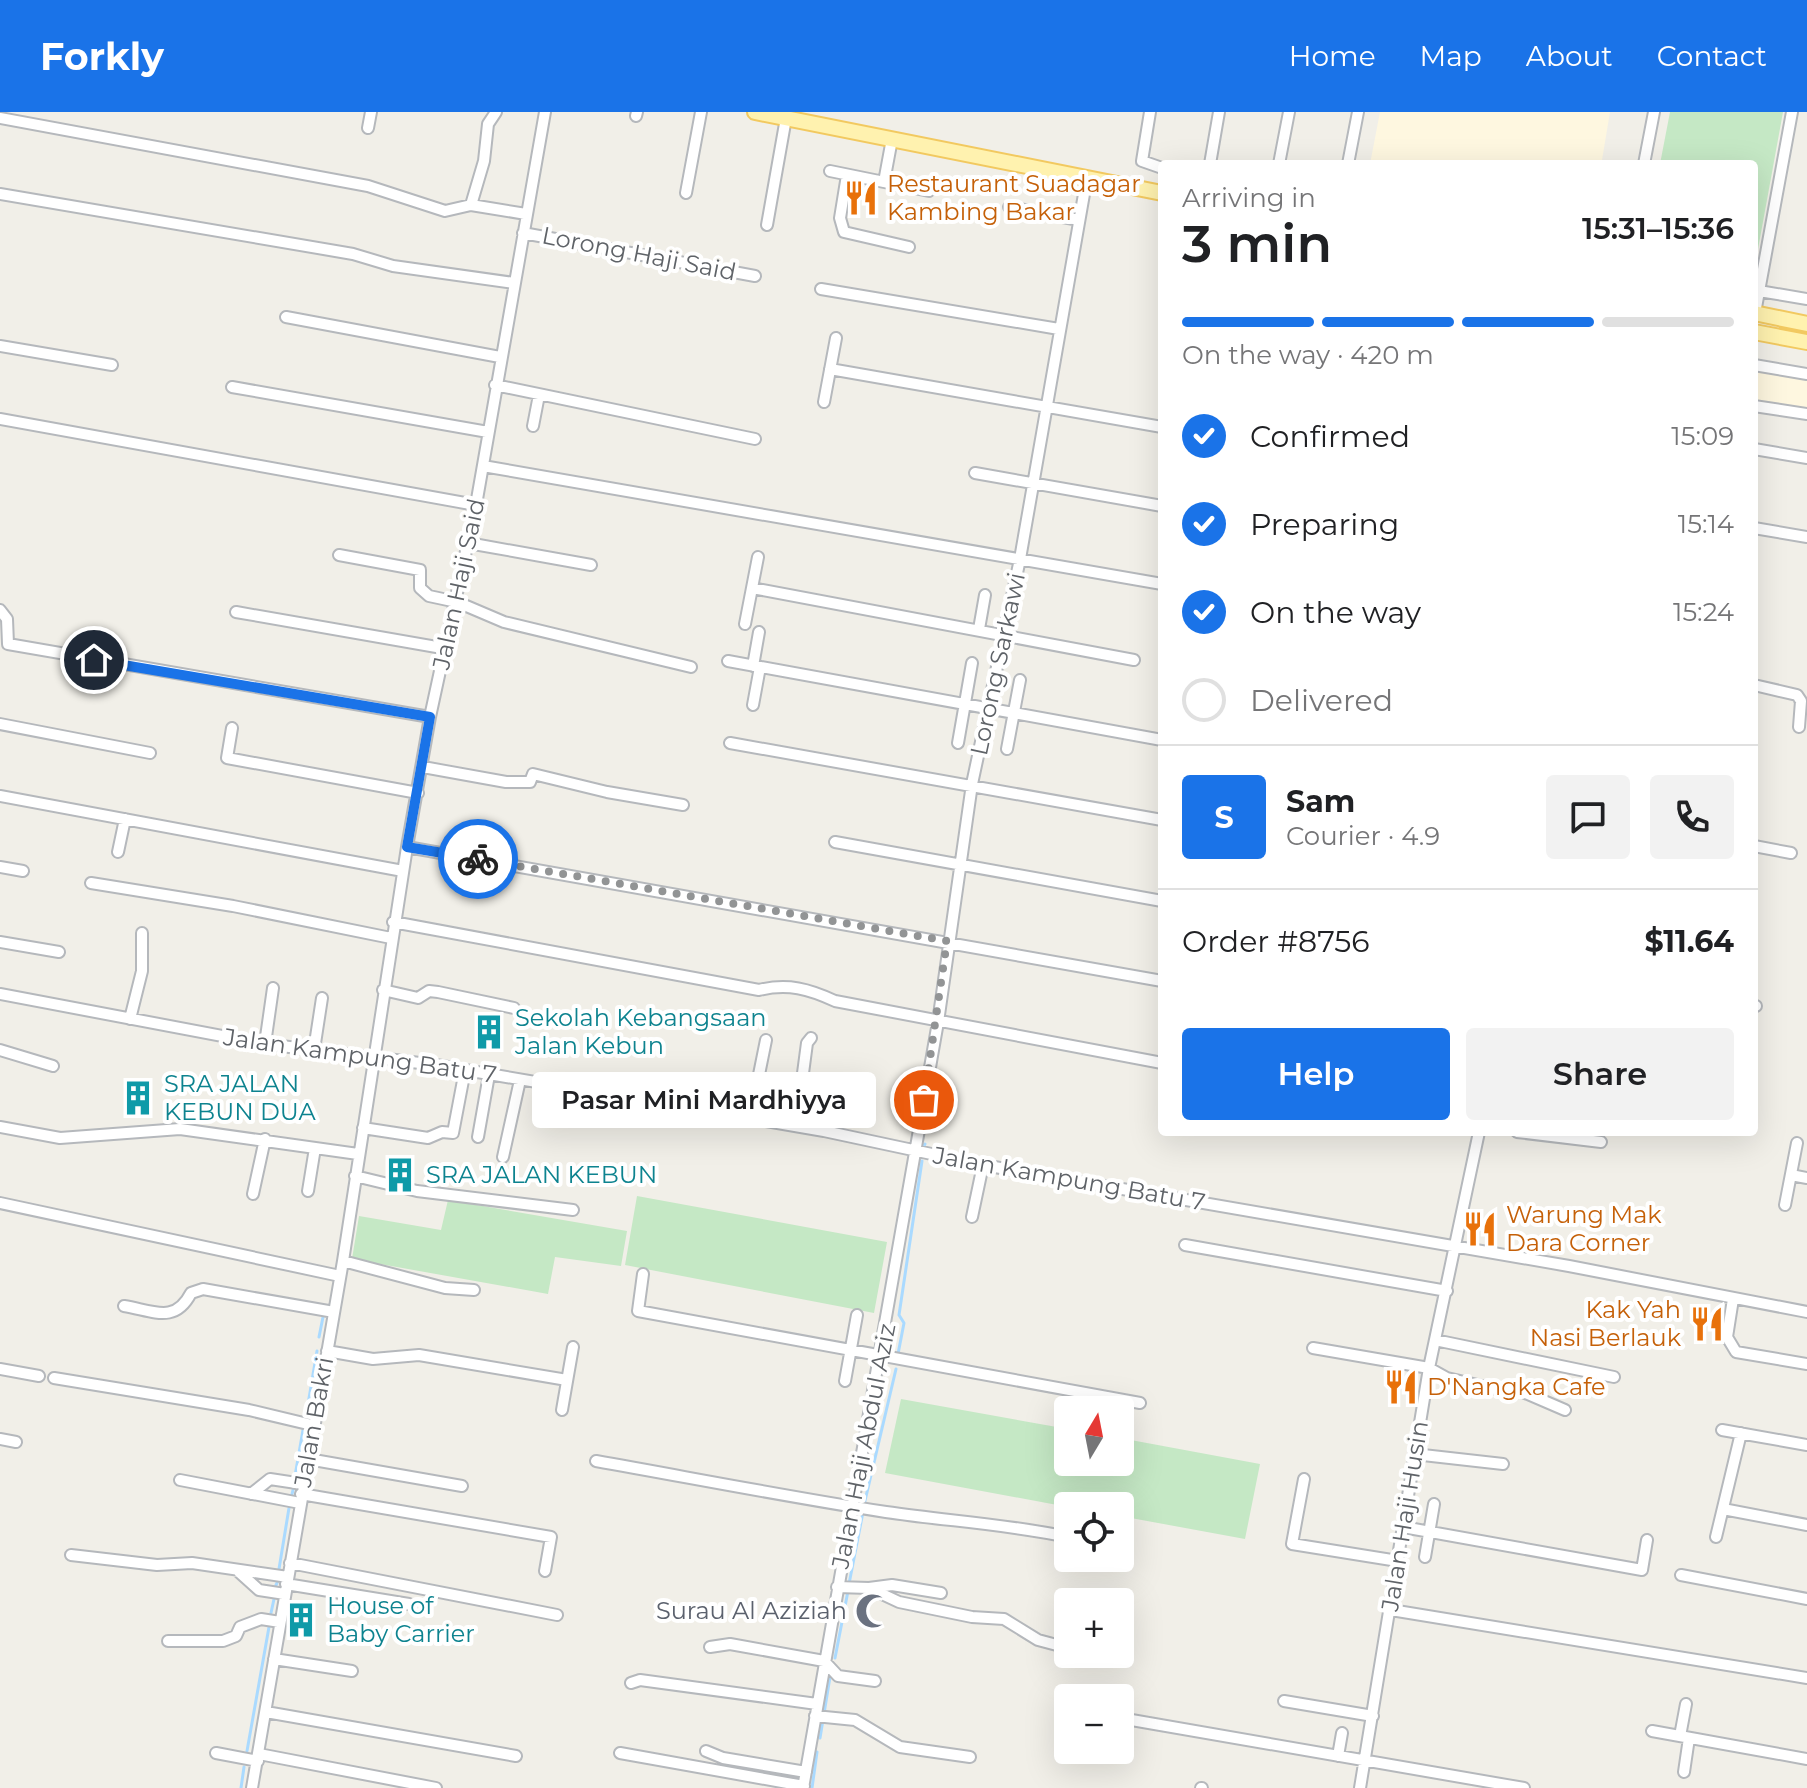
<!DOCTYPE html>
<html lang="en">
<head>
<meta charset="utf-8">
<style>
  :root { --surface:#fff; --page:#f2f2f2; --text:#202124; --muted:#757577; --line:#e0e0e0; --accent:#1a73e8 }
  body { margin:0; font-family:Montserrat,sans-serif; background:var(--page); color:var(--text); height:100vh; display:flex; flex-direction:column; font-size:30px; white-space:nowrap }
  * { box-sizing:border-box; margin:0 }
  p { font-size:26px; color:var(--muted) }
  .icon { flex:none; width:44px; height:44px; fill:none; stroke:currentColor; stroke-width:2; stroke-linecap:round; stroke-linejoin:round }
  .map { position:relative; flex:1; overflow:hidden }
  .details { position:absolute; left:1158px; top:48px; width:600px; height:976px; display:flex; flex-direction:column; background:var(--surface); border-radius:8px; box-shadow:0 8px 32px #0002 }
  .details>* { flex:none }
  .needle { width:52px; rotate:10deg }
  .buttons { position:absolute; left:1054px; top:1284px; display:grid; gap:16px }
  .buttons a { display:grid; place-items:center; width:80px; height:80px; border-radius:8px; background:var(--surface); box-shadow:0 8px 32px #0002; font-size:40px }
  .pin { position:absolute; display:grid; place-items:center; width:68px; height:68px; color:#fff; margin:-34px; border:4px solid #fff; border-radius:50%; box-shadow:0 2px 8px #0007 }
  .courier { position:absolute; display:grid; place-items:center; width:80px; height:80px; margin:-40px; border:6px solid #1a73e8; border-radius:50%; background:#fff; color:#222; box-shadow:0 2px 10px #0007 }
  .bubble { position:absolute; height:56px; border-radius:8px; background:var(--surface); box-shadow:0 8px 32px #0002; font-size:26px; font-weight:600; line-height:56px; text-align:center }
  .head em { font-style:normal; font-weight:600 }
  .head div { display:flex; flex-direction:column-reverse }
  .head { display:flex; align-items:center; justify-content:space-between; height:136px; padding:0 24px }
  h1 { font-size:52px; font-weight:600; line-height:60px }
  .bar { display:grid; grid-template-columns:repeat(4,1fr); gap:12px 8px; align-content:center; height:96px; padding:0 24px }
  .bar i { height:10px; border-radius:6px; background:var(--line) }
  .bar .on { background:var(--accent) }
  .bar p { grid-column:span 4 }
  .line { display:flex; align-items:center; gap:20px; padding:0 24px; border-top:2px solid var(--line) }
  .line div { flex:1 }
  .round { display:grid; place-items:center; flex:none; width:84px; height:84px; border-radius:8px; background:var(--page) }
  ol { padding:0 24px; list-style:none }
  li { display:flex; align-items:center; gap:24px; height:88px }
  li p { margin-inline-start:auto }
  li .icon { padding:8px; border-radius:50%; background:var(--accent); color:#fff; stroke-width:4 }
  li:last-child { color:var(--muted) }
  li i { width:44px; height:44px; border:4px solid var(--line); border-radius:50% }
  .action { display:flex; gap:16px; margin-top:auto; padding:16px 24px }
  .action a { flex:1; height:92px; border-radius:8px; background:var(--accent); color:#fff; font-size:32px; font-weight:600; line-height:92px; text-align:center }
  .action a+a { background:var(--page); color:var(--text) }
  header { display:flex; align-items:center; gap:48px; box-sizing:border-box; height:112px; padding:0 40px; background:var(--accent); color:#fff }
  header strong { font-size:38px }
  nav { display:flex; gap:44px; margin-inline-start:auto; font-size:28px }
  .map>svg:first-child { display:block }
</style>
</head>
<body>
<header>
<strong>Forkly</strong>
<nav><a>Home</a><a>Map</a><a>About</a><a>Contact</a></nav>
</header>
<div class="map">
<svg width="1807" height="1676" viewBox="0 0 1807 1676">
  <rect width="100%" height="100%" fill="#f1efe8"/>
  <path fill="#fef7e0" d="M1380 0H1610L1602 48 1617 52H1370Z
    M1754 256 1807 266V300L1754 291Z"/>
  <path fill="#c5e8c5" d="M1670 0H1783L1754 159V52H1660Z
    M637 1084 887 1130 874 1201 625 1153Z
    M448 1088 627 1119 621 1154 555 1145 548 1182 352 1147 359 1104 441 1118Z
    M901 1287 1068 1317V1350H1120V1326L1260 1352 1245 1427 1120 1404V1394L1068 1395 885 1361Z"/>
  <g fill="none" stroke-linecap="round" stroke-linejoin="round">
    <path stroke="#aadaff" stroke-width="3" d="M924 1034 925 1032
      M319 1225 323 1205
      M898 1242 904 1211 899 1203 922 1049
      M306 1304 317 1239
      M295 1364 303 1318
      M292 1382 293 1378
      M864 1393 896 1257
      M279 1457 289 1396
      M849 1472 863 1400
      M276 1473 277 1471
      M271 1501 274 1487
      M835 1546 848 1479
      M820 1626 830 1565
      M247 1639 269 1515
      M241 1676 244 1655
      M812 1676 817 1640"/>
    <g stroke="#b5b8bc" stroke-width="14">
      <path id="minor" d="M1150 0 1142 49 1162 56
        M636 4 637 0
        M0 6 368 74 445 99 471 93 526 102
        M368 16 371 0
        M892 27 884 70 929 79
        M1210 52 1219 0
        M1279 52 1289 0
        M1348 52 1358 0
        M1644 52 1654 0
        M830 59 884 70
        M847 63 840 106 844 120 909 135
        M686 81 701 0
        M0 82 353 142 393 154 514 171
        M471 93 484 49 488 12 496 0
        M1009 95 1079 108
        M767 113 786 6
        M523 121 755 164
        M821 177 1059 217
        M1759 179 1807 187
        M1755 201 1792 0
        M286 205 500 245
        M0 234 112 253
        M1754 253 1807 262
        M830 257 1162 315
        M495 273 755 327
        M232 275 488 320
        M824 290 836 226
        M1754 294 1807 302
        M0 307 476 393
        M533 314 539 283
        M1754 337 1807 346
        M483 354 1162 472
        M975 361 1162 394
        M1754 416 1807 425
        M468 431 591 453
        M339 443 420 458V476L429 484 457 490 504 510 691 555
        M752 476 1134 548
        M0 498 7 507 8 532 430 605
        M236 500 448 537
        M745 512 758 445
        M979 517 985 483
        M728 549 1162 628
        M753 554 759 520
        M1754 573 1797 583 1801 589 1799 615
        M753 593 760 555
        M0 612 150 641
        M232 616 227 646 418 681
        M730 631 1162 708
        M958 631 972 551
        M1007 637 1020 568
        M423 655 506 670H530L533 662 607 680 683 693
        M0 684 403 759
        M835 730 1162 789
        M1754 734 1791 741
        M407 735 1162 869
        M118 740 125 707
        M0 755 23 759
        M91 771 233 794 391 826
        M393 810 759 878C788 871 809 877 835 889L1162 951
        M0 830 59 840
        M383 878 418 886 429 879 438 880 514 896
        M0 882 265 932 436 953 824 1019 983 1053 1569 1154 1807 1200
        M1754 894H1756
        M130 907 142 859V821
        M265 932 273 876
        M0 938 53 954
        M314 938 322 886
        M750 1007 766 928
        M796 1014 807 931 811 926
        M0 1015 60 1026 180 1017 358 1042
        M363 1016 428 1026 442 1020 453 1021 465 958
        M1517 1020 1601 1030
        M478 1025 489 963
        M503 1045 520 968
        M1791 1063 1807 1066
        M355 1064 417 1079 573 1098
        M308 1079 315 1036
        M253 1082 265 1027
        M0 1091 340 1164
        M1785 1093 1797 1031
        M972 1105 983 1053
        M1185 1133 1447 1179
        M343 1149 445 1176 474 1178
        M643 1162 638 1199 1140 1291
        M1733 1187 1727 1225 1736 1240 1807 1252
        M124 1194C154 1199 175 1212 191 1181L203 1177 334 1200
        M1435 1228 1614 1265
        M1313 1236 1429 1256 1447 1266 1495 1277H1516L1565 1298
        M327 1239 373 1247 419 1243 567 1268
        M0 1257 39 1264
        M54 1266 249 1298 312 1313
        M845 1269 857 1203
        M562 1298 573 1235
        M1722 1318 1807 1333
        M0 1327 16 1330
        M1414 1342 1503 1352
        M308 1347 462 1374
        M596 1349C692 1366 789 1385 886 1400 947 1409 1007 1412 1068 1425
        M1304 1367 1292 1432 1398 1449
        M180 1368 300 1391
        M251 1382 270 1367 303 1372
        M301 1382 551 1425 545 1459
        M1723 1397 1807 1413
        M1403 1415 1642 1458 1647 1428
        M1716 1425 1741 1321
        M71 1443 157 1453 192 1451 288 1465
        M1425 1445 1434 1392
        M290 1451 557 1503
        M239 1460 259 1478 285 1482
        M1681 1463 1807 1487
        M286 1472 409 1492
        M837 1475 869 1476 899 1490 972 1505 1004 1507 1038 1528 1068 1536
        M869 1476 892 1473 941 1481
        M1391 1498 1807 1566
        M168 1529H223L236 1524 240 1515 261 1507 280 1510
        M710 1535 730 1532 824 1549 838 1564 875 1569
        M274 1547 352 1559
        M631 1571 640 1568 817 1592
        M1284 1589 1373 1604
        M266 1600 516 1644
        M815 1604 855 1608 900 1635 970 1645
        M1120 1606 1524 1676
        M1652 1619 1807 1647
        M1680 1624 1686 1592
        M706 1639 723 1646 806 1660
        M216 1641 258 1649
        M620 1641 804 1674
        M259 1642 436 1676
        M1338 1644 1342 1621
        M1684 1660 1689 1626
        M252 1676 343 1149 407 735 430 605 476 393 545 0
        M803 1676 938 910 972 672 1020 447 1087 65
        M1201 1676H1202
        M1360 1676 1429 1256 1479 1020"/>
    </g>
    <g stroke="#f2c960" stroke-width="18">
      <path id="major" d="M755 0 1162 81
        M1754 201 1807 212
        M1754 220 1807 230"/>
    </g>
    <use href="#minor" stroke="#fff" stroke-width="10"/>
    <use href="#major" stroke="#fff2af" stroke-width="14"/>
  </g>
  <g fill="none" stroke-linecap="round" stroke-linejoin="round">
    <path stroke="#929495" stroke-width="8" stroke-dasharray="0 14.4" d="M478 747 947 829 924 988"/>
    <path stroke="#1a73e8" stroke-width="10" d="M94 548 430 605 407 735 478 747"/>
  </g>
  <defs>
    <g id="restaurant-bare" transform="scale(2.76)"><path d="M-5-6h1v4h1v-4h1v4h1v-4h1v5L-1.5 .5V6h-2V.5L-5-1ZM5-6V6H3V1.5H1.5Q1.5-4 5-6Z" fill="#e8710a" stroke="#fff" stroke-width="2.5" paint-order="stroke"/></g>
    <g id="building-bare" transform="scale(2.76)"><path d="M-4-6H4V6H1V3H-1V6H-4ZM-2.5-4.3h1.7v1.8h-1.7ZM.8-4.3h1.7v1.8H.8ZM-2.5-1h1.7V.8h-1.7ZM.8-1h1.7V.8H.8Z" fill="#0f9aa8" stroke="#fff" stroke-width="2.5" paint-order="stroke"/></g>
    <g id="mosque-bare" transform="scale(2.76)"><path d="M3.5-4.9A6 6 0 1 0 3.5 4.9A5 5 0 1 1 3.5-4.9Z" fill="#6b7280" stroke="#fff" stroke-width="2.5" paint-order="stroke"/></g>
  </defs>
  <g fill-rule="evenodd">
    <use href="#restaurant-bare" x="861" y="86"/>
    <use href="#building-bare" x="489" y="920"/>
    <use href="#building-bare" x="138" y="986"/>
    <use href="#building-bare" x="400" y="1063"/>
    <use href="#restaurant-bare" x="1480" y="1117"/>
    <use href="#restaurant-bare" x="1707" y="1212"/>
    <use href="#restaurant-bare" x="1401" y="1275"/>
    <use href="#mosque-bare" x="873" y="1499"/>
    <use href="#building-bare" x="301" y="1508"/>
  </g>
  <g text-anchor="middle" stroke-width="8" stroke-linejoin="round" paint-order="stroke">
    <g font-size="24" fill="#c56008" stroke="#fff" text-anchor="start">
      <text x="887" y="80">Restaurant Suadagar<tspan x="887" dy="28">Kambing Bakar</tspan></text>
      <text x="1506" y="1111">Warung Mak<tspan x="1506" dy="28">Dara Corner</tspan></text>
      <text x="1681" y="1206" text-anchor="end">Kak Yah<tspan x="1681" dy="28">Nasi Berlauk</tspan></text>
      <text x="1427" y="1283">D'Nangka Cafe</text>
    </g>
    <g font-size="24" fill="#5f6368" stroke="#fff">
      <text transform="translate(639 142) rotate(11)" y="8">Lorong Haji Said</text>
      <text transform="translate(459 472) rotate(-78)" y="8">Jalan Haji Said</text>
      <text transform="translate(998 552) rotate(-78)" y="8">Lorong Sarkawi</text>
      <text transform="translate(360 944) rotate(8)" y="8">Jalan Kampung Batu 7</text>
      <text transform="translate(1069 1067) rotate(10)" y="8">Jalan Kampung Batu 7</text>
      <text transform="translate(314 1310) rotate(-80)" y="8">Jalan Bakri</text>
      <text transform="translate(864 1334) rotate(-79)" y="8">Jalan Haji Abdul Aziz</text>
      <text transform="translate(1405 1404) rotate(-81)" y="8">Jalan Haji Husin</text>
    </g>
    <g font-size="24" fill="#0d838f" stroke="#fff" text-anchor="start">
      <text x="515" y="914">Sekolah Kebangsaan<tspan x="515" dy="28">Jalan Kebun</tspan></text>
      <text x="164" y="980">SRA JALAN<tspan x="164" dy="28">KEBUN DUA</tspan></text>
      <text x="426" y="1071">SRA JALAN KEBUN</text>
      <text x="327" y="1502">House of<tspan x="327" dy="28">Baby Carrier</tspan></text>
    </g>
    <g font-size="24" fill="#5b616d" stroke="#fff" text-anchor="end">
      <text x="847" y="1507">Surau Al Aziziah</text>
    </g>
  </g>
</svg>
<div class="buttons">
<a><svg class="needle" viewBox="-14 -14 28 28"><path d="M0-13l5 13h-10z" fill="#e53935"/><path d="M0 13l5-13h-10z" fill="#757577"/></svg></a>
<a><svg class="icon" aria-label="locate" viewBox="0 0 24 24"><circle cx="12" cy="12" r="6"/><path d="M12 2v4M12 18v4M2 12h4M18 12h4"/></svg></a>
<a>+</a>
<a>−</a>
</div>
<div class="pin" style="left:924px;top:988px;background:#ea580c"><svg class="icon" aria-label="bag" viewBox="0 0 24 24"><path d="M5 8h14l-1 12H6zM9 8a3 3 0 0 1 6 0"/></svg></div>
<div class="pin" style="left:94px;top:548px;background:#1f2937"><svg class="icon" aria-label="home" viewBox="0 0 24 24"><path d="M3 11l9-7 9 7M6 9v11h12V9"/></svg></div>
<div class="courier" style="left:478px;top:747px"><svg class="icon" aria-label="bike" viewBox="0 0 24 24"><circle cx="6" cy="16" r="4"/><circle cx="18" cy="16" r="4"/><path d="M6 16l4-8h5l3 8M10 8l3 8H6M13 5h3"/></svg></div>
<div class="bubble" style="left:532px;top:960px;width:344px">Pasar Mini Mardhiyya</div>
<section class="details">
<div class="head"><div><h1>3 min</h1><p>Arriving in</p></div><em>15:31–15:36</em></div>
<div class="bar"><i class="on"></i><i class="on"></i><i class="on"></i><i></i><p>On the way · 420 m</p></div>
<ol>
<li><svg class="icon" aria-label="check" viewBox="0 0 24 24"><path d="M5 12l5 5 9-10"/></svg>Confirmed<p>15:09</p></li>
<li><svg class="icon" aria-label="check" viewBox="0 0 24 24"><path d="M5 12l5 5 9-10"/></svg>Preparing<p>15:14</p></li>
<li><svg class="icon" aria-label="check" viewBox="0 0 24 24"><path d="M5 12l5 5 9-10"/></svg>On the way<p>15:24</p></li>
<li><i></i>Delivered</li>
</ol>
<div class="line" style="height:144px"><b class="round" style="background:var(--accent);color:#fff">S</b><div><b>Sam</b><p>Courier · 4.9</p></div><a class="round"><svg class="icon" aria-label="chat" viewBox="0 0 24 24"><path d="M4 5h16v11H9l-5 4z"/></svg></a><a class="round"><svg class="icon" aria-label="phone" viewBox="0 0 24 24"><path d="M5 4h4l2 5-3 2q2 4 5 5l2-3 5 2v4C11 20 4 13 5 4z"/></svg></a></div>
<div class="line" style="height:104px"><div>Order #8756</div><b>$11.64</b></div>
<div class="action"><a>Help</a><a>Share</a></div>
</section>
</div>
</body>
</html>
